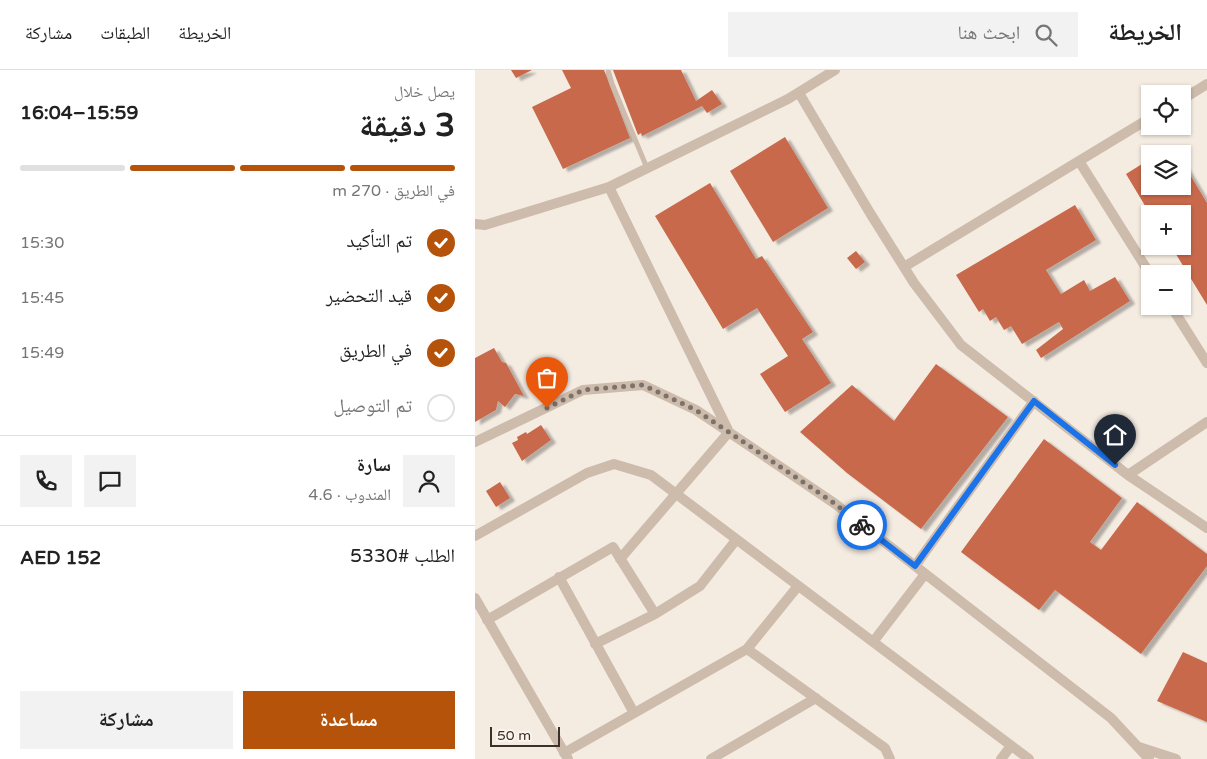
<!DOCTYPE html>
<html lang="ar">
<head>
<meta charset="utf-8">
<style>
  :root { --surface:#fff; --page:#f2f2f2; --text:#222; --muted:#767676; --line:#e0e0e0; --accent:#b45309 }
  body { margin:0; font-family:"Varela Round","Noto Naskh Arabic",sans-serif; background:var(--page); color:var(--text); direction:rtl; height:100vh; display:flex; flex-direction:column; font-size:19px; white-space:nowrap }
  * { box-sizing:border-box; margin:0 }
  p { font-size:16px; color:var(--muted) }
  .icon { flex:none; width:28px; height:28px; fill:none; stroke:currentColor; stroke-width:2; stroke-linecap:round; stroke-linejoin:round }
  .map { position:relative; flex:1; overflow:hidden; direction:ltr }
  .drawer { display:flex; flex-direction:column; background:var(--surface); width:475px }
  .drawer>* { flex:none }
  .buttons { position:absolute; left:666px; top:15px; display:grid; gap:10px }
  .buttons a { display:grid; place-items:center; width:50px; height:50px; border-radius:0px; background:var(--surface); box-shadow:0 1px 4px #0004; font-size:25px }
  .scale { position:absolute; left:15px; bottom:12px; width:70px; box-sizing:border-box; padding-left:5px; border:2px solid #3b302b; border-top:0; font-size:14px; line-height:18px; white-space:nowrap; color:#3b302b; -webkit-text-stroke:4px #fbf5ee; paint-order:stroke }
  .pin { position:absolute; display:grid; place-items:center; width:42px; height:42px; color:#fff; margin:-51px -21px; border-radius:50% 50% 50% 0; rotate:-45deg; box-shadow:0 0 5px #0007 }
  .pin .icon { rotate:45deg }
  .courier { position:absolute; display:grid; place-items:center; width:50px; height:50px; margin:-25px; border:4px solid #1a73e8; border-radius:50%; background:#fff; color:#222; box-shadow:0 1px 6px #0007 }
  .headline em { font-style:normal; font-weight:700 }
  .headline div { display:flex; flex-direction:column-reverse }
  .headline { display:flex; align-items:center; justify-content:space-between; height:85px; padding:0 20px }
  h1 { font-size:32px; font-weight:700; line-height:38px }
  .bar { display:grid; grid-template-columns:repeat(4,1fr); gap:8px 5px; align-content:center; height:60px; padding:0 20px }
  .bar i { height:6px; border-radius:4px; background:var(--line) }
  .bar .selected { background:var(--accent) }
  .bar p { grid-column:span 4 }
  .line { display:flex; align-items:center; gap:12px; padding:0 20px; border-top:1px solid var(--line) }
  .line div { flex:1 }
  .round { display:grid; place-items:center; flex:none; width:52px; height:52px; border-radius:0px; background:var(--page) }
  ol { padding:0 20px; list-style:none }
  li { display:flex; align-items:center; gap:15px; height:55px }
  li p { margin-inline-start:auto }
  li .icon { padding:5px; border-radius:50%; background:var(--accent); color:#fff; stroke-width:4 }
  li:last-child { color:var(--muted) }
  li i { width:28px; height:28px; border:2px solid var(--line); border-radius:50% }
  .cta { display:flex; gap:10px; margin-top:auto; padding:10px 20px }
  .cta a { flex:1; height:58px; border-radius:0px; background:var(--accent); color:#fff; font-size:20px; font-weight:700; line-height:58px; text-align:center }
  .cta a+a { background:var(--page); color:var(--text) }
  header { display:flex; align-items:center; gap:30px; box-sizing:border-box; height:70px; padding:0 25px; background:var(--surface); border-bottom:1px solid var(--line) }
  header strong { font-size:24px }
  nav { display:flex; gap:28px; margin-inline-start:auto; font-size:18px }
  .search { width:350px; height:45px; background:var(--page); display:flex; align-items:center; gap:12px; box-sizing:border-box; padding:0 18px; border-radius:0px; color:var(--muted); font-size:19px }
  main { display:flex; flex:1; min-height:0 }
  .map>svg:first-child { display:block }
</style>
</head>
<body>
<header>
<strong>الخريطة</strong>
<div class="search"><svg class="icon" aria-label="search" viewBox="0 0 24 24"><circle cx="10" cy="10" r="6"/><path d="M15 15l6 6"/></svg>ابحث هنا</div>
<nav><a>الخريطة</a><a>الطبقات</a><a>مشاركة</a></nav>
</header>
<main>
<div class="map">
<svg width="732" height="689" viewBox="0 0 732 689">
  <defs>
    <filter id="shadow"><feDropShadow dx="5" dy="3" stdDeviation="1" flood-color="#0004"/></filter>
  </defs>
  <rect width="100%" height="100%" fill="#f4ebe1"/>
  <path fill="#c8694b" filter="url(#shadow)" d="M36 0H57L41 8Z
    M87 0H129L155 68 88 99 57 37 96 18Z
    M138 0H206L221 31 237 20 247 34 232 43 227 36 167 66 166 63 163 65Z
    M310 67 353 138 298 172 255 101Z
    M675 89V116H708V93L732 133V235L696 176H708V144H675L651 104Z
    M235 113 281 189 287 186 338 262 327 269 356 313 310 342 285 304 313 286 282 238 248 259 180 146Z
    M600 135 621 170 571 200 586 224 609 210 615 221 640 207 655 231 566 288 561 280 588 259 584 252 547 274 536 256 529 260 521 247 515 251 508 239 504 242 481 205Z
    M381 181 390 192 381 199 372 188Z
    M19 278 27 292 31 293 49 326 40 324 30 337 23 331 21 340 0 352V288Z
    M461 294 533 347 446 459 372 403 325 362 377 315 419 351Z
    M66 355 76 370 47 391 37 373 43 370 42 367 51 362 52 364Z
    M569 369 647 428 615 472 626 480 662 432 732 484V496L666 584 580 520 564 540 486 482Z
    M25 412 35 428 21 437 11 421Z
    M708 582 732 593V652L682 631Z"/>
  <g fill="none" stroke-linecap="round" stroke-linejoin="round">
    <path stroke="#cdbbac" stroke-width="5" d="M133 0 137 14 172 98"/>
    <path stroke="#cdbbac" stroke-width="10" d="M324 23 395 143 439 213 486 275 653 405 732 458
      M708 29 732 14
      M604 91 675 204
      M134 117 313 29 360 0
      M0 154 10 155 134 117 254 362 145 489
      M429 197 675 48
      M696 236 732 293
      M0 372 108 320 168 315 221 340 359 433 636 648 674 689
      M653 405 732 352
      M0 466 112 403 139 394 176 405 554 689
      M440 496 559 331
      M84 507 159 643
      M0 528 93 689
      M12 550 138 477 180 544
      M398 572 450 504
      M120 574 180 544 225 516 261 470
      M272 579 410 678 415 689
      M664 677 701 689
      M89 683 272 579 323 516
      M236 689 341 628
      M526 689 536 676"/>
  </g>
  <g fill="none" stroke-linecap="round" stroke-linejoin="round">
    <path stroke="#7c716b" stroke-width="5" stroke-dasharray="0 9" d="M72 338 108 320 168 315 221 340 359 433 387 455"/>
    <path stroke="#1a73e8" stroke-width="6" d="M387 455 440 496 559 331 640 395"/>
  </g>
</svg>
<div class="buttons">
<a><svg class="icon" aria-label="locate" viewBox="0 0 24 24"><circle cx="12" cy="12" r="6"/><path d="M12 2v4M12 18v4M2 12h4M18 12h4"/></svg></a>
<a><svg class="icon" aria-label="layers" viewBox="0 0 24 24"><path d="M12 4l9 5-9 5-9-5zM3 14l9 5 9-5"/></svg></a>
<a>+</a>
<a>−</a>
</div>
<div class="scale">50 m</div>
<div class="pin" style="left:72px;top:338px;background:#ea580c"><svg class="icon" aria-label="bag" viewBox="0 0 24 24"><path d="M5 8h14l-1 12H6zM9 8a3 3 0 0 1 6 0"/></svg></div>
<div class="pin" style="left:640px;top:395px;background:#1f2937"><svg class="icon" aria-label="home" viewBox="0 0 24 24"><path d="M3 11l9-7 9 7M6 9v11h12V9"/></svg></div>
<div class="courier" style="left:387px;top:455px"><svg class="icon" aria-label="bike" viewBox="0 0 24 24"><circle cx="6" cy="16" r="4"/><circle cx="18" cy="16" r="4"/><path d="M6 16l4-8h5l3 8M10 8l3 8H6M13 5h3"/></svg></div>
</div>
<section class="drawer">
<div class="headline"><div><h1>3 دقيقة</h1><p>يصل خلال</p></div><em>15:59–16:04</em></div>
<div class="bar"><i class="selected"></i><i class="selected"></i><i class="selected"></i><i></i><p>في الطريق · 270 m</p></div>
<ol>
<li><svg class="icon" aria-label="check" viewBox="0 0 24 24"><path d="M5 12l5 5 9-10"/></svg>تم التأكيد<p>15:30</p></li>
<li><svg class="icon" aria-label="check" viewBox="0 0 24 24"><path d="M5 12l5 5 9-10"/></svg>قيد التحضير<p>15:45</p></li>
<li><svg class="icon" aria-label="check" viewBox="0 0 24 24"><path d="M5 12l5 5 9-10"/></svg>في الطريق<p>15:49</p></li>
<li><i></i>تم التوصيل</li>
</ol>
<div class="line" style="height:90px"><a class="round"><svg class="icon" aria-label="person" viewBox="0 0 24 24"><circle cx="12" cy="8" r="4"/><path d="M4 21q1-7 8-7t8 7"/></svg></a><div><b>سارة</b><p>المندوب · 4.6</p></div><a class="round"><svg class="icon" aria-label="chat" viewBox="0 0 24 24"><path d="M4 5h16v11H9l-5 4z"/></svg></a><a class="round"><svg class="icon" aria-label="phone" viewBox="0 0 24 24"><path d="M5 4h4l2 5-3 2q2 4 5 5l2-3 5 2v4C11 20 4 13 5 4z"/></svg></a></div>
<div class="line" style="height:65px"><div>الطلب #5330</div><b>AED 152</b></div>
<div class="cta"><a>مساعدة</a><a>مشاركة</a></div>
</section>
</main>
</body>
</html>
